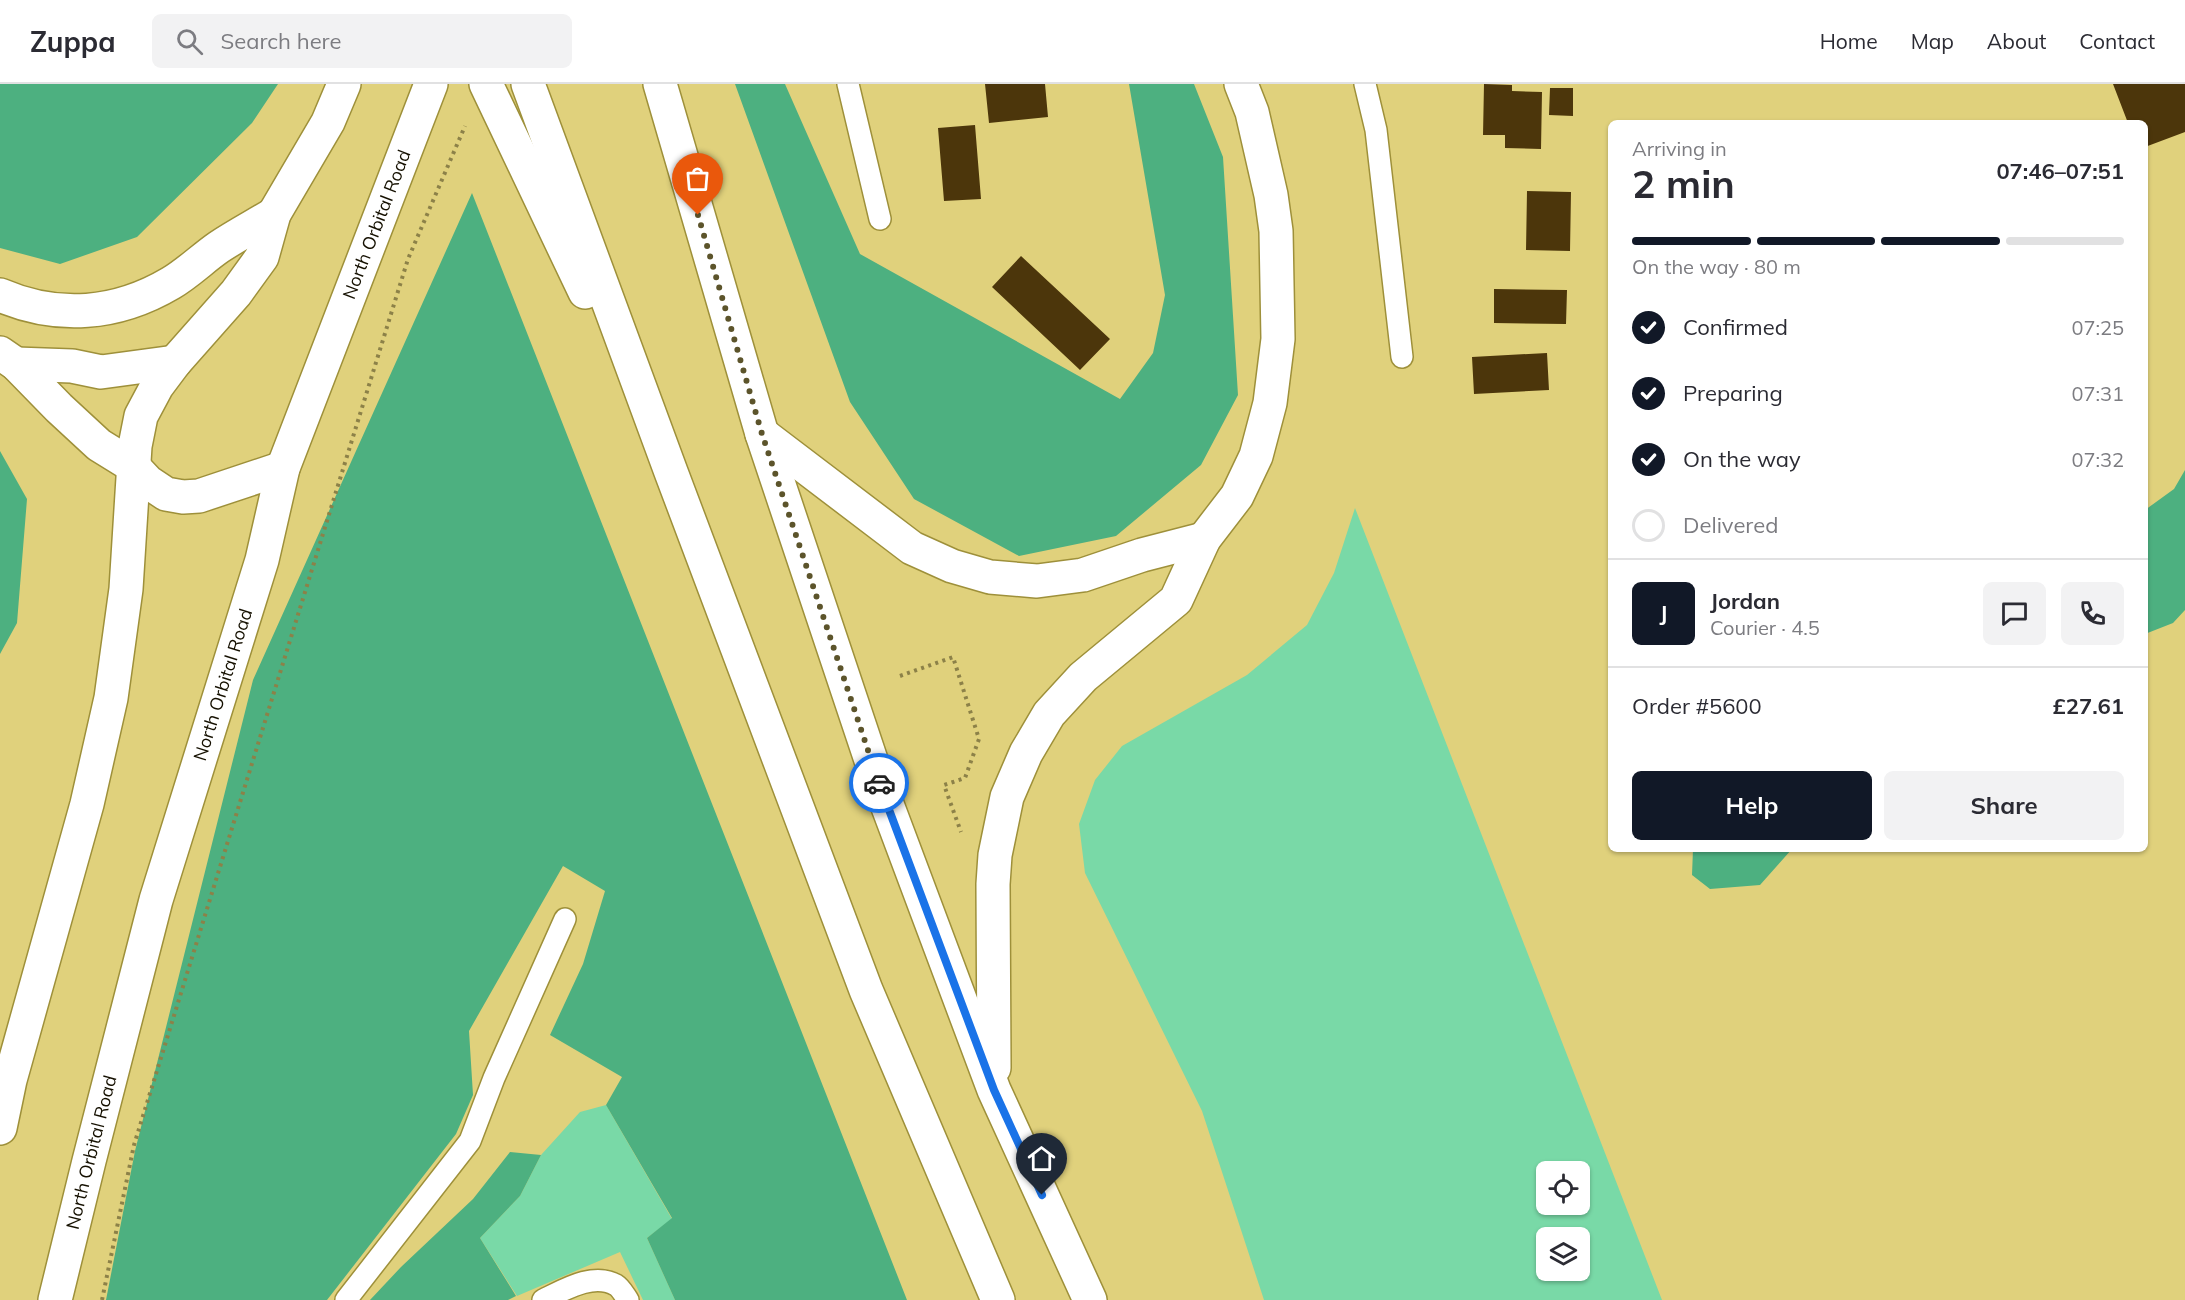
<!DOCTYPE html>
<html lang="en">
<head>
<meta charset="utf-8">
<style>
  :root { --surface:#fff; --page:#f2f2f3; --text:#2b2b33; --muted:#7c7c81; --line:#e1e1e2; --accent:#111827 }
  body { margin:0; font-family:Mulish,sans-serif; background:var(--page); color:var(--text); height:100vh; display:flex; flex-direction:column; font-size:22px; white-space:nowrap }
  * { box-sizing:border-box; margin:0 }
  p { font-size:20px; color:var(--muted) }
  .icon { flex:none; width:33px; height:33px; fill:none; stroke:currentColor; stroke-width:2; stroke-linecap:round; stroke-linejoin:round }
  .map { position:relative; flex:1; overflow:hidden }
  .drawer { position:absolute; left:1608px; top:36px; width:540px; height:732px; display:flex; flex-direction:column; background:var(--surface); border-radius:9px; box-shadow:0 2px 4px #0004 }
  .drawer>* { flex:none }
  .fabs { position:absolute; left:1536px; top:1077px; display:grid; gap:12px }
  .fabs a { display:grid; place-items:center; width:54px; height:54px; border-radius:9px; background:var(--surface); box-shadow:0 2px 4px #0004; font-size:30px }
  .pin { position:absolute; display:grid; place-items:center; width:51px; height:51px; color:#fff; margin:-62px -26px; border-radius:50% 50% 50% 0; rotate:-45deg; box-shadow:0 0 6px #0007 }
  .pin .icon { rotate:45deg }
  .courier { position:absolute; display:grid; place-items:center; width:60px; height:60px; margin:-30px; border:4px solid #1a73e8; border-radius:50%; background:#fff; color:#222; box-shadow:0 2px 8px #0007 }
  .summary em { font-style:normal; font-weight:700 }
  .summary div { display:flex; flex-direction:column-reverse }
  .summary { display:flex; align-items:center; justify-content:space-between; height:102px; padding:0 24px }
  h1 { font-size:39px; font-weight:700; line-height:45px }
  .bar { display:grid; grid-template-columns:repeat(4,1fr); gap:9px 6px; align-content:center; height:72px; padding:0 24px }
  .bar i { height:8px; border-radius:4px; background:var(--line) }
  .bar .active { background:var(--accent) }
  .bar p { grid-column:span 4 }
  .line { display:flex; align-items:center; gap:15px; padding:0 24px; border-top:2px solid var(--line) }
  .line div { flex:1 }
  .round { display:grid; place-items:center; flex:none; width:63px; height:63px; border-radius:9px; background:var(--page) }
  ol { padding:0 24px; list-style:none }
  li { display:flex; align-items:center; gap:18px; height:66px }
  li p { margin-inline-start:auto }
  li .icon { padding:6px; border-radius:50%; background:var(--accent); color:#fff; stroke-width:4 }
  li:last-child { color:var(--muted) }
  li i { width:33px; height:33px; border:3px solid var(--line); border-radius:50% }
  .button { display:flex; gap:12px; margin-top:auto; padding:12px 24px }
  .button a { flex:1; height:69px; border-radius:9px; background:var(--accent); color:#fff; font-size:24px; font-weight:700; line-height:69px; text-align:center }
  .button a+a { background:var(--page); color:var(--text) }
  header { display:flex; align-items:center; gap:36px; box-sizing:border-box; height:84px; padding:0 30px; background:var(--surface); border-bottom:2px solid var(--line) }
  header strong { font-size:28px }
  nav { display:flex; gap:33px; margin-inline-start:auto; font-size:21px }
  .search { width:420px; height:54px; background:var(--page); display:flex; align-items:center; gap:15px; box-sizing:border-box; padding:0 21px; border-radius:9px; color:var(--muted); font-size:22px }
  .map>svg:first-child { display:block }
</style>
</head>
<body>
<header>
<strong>Zuppa</strong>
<div class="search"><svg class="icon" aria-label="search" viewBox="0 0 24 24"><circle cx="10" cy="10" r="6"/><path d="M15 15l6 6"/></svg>Search here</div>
<nav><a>Home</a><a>Map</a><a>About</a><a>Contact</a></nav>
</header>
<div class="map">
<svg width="2185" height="1216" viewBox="0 0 2185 1216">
  <rect width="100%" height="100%" fill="#e0d17c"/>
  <path fill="#79d9a7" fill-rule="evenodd" d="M1355 424 1662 1216H1264L1202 1027 1085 789 1079 740 1095 696 1122 662 1247 591 1307 541 1334 489ZM1546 1088H1580V1120H1546ZM1546 1154H1580V1186H1546Z
    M606 1021 672 1135 647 1154 675 1216H643L620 1168 517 1212 480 1154 520 1112 541 1071 580 1028Z"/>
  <path fill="#4db080" d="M0 0H278L252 39 137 153 60 180 0 164Z
    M735 0H785L860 170 1120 315 1153 269 1165 211 1129 0H1194L1223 73 1238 311 1201 381 1116 452 1019 472 914 415 850 318Z
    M472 109 907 1216H675L647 1154 672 1134 606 1021 622 993 550 951 583 880 605 807 563 782 469 947 473 1011 456 1050 327 1216H106L135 1067 253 596Z
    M0 367 27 415 17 539 0 570Z
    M2185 386V526L2173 539 2145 550V426L2174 405Z
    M1693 765H1792L1760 801 1710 805 1692 791Z
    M510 1068 541 1071 520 1112 480 1154 516 1212 508 1216H370L401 1183 473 1115Z"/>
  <path fill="#4c360b" d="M985 0H1045L1048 33 989 39Z
    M1484 0 1512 1V7L1542 8 1541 65 1505 64V51H1483Z
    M2113 0H2185V48L2145 63V39H2128Z
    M1550 4H1573V32L1549 31Z
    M975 41 981 115 944 117 938 44Z
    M1527 107 1571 108 1570 167 1526 166Z
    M1021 172 1110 255 1080 286 992 203Z
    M1494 205 1567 206 1566 240 1494 239Z
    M1547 269 1549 306 1474 310 1472 273Z"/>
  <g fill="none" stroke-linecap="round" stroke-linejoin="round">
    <g stroke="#9e903a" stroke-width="24">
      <path id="lane" d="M848 0 880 135
        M1365 0 1376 46 1402 273
        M346 1216 470 1057 494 994 565 835
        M543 1216C564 1206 593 1188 616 1201 621 1204 625 1212 628 1216"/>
    </g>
    <g stroke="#9e903a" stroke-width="36">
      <g id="highway">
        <path d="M486 0 585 208"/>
        <path d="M528 0 671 388 866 906 998 1216"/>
        <path d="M660 0 762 350 876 691 994 1006 1090 1216"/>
        <path d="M0 211C58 236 117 231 171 199 188 189 203 174 219 163 237 151 256 141 274 130"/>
        <path d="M0 269 16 280 59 324 99 361 133 382 148 398 166 410 183 413 199 412 283 384"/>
        <path d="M16 280 72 282 101 288 175 278"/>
        <path d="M762 350 912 464 952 482 990 493 1037 497 1083 491 1142 471 1204 455"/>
        <path d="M994 984 993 800 995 771 1007 713 1026 669 1049 630 1083 593 1176 516 1204 455 1237 412 1256 372 1270 319 1278 255 1276 147 1271 111 1252 28 1241 0"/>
        <path d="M0 1044 10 996 87 720 111 614 126 505 135 362 141 332 157 302 175 278 236 209 262 173 274 130 328 38 344 0"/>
        <path id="s1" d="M55 1216 89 1077 156 816 262 476 283 384 431 0"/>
      </g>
    </g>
    <path stroke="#8c8148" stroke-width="4" stroke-dasharray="3 4.5" stroke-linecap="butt" d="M900 592 953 573 979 655 965 694 944 701 961 748
      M102 1216 134 1061 408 175 465 42"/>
    <use href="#lane" stroke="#fff" stroke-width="21"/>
    <use href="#highway" stroke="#fff" stroke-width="33"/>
  </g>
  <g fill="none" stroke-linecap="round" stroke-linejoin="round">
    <path stroke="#5c542b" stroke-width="6" stroke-dasharray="0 10.8" d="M698 131 762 350 879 699"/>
    <path stroke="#1a73e8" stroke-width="8" d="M879 699 994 1006 1042 1111"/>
  </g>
  <g text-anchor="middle" stroke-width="6" stroke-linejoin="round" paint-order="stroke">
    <g font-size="18" fill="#151000" stroke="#f8f2c8">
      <text dy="6" stroke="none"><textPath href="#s1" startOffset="1124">North Orbital Road</textPath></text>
      <text dy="6" stroke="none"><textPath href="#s1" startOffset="638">North Orbital Road</textPath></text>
      <text dy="6" stroke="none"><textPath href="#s1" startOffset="152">North Orbital Road</textPath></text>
    </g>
  </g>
</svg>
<div class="fabs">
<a><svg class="icon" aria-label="locate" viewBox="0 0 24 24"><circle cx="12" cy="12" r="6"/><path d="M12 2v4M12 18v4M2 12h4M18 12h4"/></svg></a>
<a><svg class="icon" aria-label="layers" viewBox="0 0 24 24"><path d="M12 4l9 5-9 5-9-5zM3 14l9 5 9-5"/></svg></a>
</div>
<div class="pin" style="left:698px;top:131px;background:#ea580c"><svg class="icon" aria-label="bag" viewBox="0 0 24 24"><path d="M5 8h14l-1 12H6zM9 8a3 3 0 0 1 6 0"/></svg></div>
<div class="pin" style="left:1042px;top:1111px;background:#1f2937"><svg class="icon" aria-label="home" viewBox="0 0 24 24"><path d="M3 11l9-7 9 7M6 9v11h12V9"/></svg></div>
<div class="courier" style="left:879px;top:699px"><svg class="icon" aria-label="car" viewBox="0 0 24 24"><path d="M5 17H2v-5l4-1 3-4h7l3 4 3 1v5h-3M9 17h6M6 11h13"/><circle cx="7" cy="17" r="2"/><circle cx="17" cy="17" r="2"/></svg></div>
<section class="drawer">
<div class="summary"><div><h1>2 min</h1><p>Arriving in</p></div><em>07:46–07:51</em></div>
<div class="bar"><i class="active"></i><i class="active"></i><i class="active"></i><i></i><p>On the way · 80 m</p></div>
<ol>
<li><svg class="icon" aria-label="check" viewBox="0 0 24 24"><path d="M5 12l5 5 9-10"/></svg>Confirmed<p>07:25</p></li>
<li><svg class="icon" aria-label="check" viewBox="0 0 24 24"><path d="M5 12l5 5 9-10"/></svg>Preparing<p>07:31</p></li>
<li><svg class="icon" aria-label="check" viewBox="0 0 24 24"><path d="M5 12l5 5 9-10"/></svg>On the way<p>07:32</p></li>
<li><i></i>Delivered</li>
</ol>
<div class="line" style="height:108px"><b class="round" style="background:var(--accent);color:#fff">J</b><div><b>Jordan</b><p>Courier · 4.5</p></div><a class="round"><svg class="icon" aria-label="chat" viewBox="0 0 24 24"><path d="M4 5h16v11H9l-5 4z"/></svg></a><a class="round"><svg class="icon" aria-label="phone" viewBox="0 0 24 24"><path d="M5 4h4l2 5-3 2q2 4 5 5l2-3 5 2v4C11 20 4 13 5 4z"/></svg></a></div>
<div class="line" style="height:78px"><div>Order #5600</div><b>£27.61</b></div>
<div class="button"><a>Help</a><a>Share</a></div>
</section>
</div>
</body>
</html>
